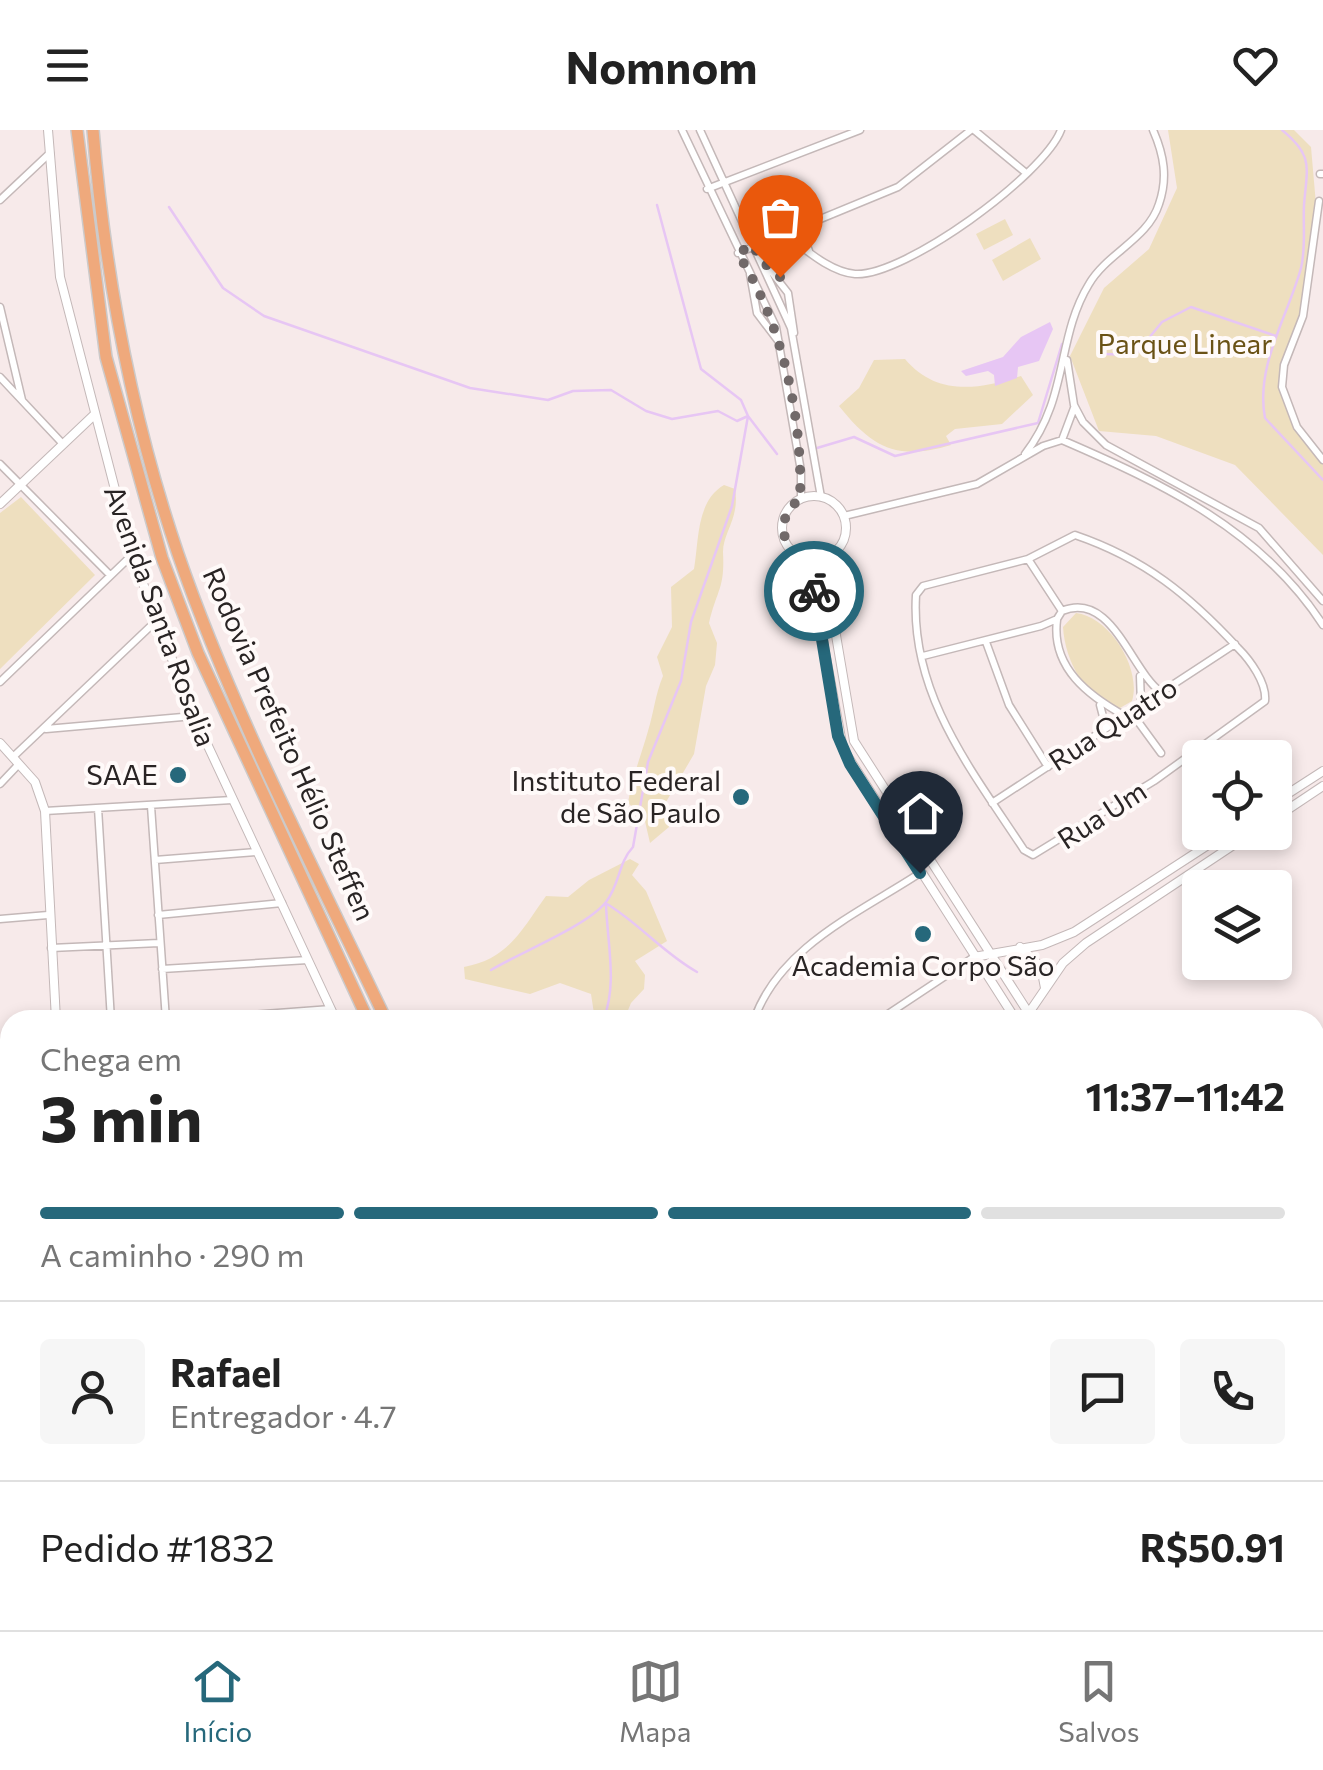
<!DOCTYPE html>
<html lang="pt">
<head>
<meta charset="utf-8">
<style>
  :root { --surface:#fff; --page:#f6f6f6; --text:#222; --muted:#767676; --line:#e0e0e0; --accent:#26687b }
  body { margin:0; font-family:Commissioner,sans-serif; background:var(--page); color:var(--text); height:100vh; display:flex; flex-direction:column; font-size:38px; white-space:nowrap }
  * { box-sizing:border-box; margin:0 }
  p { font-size:32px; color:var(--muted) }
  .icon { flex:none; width:55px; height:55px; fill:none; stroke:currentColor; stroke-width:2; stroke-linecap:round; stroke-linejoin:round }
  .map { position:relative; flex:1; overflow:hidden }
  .details { position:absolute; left:0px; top:880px; width:1325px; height:620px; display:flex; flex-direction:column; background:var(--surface); border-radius:30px 30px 0 0; box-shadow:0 5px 15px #0003 }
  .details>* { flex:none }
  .buttons { position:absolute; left:1182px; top:610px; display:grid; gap:20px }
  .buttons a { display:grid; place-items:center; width:110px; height:110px; border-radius:10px; background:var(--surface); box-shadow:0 5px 15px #0003; font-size:50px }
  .pin { position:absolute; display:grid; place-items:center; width:85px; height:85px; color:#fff; margin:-102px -42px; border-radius:50% 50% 50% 0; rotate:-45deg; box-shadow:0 0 10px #0007 }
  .pin .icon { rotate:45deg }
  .courier { position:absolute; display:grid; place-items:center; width:100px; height:100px; margin:-50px; border:8px solid #26687b; border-radius:50%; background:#fff; color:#222; box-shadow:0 2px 12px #0007 }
  .head em { font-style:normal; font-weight:700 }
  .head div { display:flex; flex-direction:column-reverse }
  .head { display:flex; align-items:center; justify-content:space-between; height:170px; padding:0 40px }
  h1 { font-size:65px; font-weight:700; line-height:75px }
  .bar { display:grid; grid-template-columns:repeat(4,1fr); gap:15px 10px; align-content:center; height:120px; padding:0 40px }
  .bar i { height:12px; border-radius:8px; background:var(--line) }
  .bar .selected { background:var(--accent) }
  .bar p { grid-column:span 4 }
  .line { display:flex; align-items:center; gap:25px; padding:0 40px; border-top:2px solid var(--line) }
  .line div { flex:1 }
  .round { display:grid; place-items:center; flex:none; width:105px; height:105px; border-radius:10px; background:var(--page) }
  header { display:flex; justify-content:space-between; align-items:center; height:130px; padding:0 40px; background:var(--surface); font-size:45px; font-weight:700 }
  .tab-bar { display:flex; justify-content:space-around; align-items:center; height:140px; border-top:2px solid var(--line); background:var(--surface); font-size:28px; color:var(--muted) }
  .tab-bar a { display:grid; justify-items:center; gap:5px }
  .tab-bar .selected { color:var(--accent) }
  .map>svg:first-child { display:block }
</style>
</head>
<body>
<header><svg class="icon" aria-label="menu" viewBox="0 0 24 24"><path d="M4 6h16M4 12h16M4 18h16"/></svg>Nomnom<svg class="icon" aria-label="heart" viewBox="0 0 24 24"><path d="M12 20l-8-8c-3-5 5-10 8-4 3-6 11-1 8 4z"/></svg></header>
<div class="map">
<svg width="1323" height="1500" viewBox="0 0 1323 1500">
  <rect width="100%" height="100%" fill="#f7eaea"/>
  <path fill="#eedfbf" d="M1168 0H1294L1311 17 1317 86 1300 185 1280 256 1295 296 1323 333V425L1235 335 1156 306 1099 301 1070 226 1104 158 1149 119 1177 58Z
    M1005 89 1013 105 984 120 976 104Z
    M1030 108 1041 129 1003 151 992 130Z
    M905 229C936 266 978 260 1021 246L1033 265 1002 294 955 299 946 306 951 315C899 331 873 319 839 276L859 258 874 230Z
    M724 355 735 359C740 388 723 402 723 422 725 459 717 459 709 493L717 513 715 535 706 556 694 624 666 672 669 697 650 713 644 687 628 673C632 647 641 626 648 601 654 582 655 565 663 546L657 527 672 497 671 457 694 439C699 411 696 371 724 355Z
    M21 367 95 445 0 539V383Z
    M1076 483C1110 487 1142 539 1132 571L1120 578C1085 569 1065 531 1063 497Z
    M630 729 639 734 632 745 646 761 667 811 635 831 645 845 644 859 631 873 624 890H595L591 864 560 853 530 864 465 849 464 837C509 829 522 799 546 766L568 767 589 750Z
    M1323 917V1008L1315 1022V937Z
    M10 961V1016L0 1015V961Z
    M865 1490H989L1007 1500H874Z"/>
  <path fill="#e7c6f4" d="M1050 192 1053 199 1039 231 1018 237 1017 248 995 256 994 245 988 241 966 246 961 241 1003 227 1021 207Z"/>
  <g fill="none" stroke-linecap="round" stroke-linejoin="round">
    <path stroke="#e7c6f4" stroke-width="2.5" d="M1282 0C1314 26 1307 37 1304 75 1303 96 1306 118 1301 138 1288 186 1255 236 1265 288L1323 350
      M169 77 223 158 264 186 470 258 548 270 573 261 611 260 646 281 672 289 718 281 737 291 748 286 741 270 701 239 657 75
      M1103 224 1135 225 1162 192 1191 177 1276 206
      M817 318 854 307 895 326 1038 293 1062 214
      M607 774C640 794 663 823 697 842
      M491 840C521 822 587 796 606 772 620 754 618 733 633 717L648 632 681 551 691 492 732 376 748 286 777 324
      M603 890C618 856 607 811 606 774"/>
    <g stroke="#c4b8b8" stroke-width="9">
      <path id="minor" d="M682 0 776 197 801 341V369
        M700 0 791 198 821 367
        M974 0 1026 43
        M1320 44H1323
        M707 59 860 0
        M0 70 50 23
        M1319 71 1303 186 1284 235 1282 257 1297 297 1323 330
        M808 95 804 107 809 121
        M782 102C803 117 829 142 855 144 904 147 1044 45 1061 0
        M738 123 898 57 971 0
        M766 135 788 163 794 203
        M750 144 757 183 779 212
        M0 177 22 270
        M1067 230 1074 275 1083 292 1106 315 1259 398 1323 471
        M0 247 62 313
        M1062 310 1074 278
        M1025 324C1069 268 1056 208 1089 154 1107 123 1148 109 1159 74 1168 48 1164 25 1153 0
        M0 334 109 444
        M844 386 977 354 1043 316 1062 310C1164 354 1261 400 1323 495
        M1075 405C1145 429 1189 465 1238 518 1250 530 1267 553 1265 571L1154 651 1033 725 1024 720C973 642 910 565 916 465L923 456 1028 429Z
        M1028 429 1062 481
        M1057 490C1051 538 1089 566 1125 586
        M986 512 1009 575 1048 637
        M923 526 1041 496 1057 489 1062 481C1112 460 1131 541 1161 562
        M1140 546 1141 575
        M0 552 132 425
        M1100 575 1106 598
        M1131 582 1161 623
        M46 599 194 586
        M13 627 156 491
        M0 654 19 634
        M992 673 1235 514
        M151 676 166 890
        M98 678 111 890
        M45 681 232 670
        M155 730 257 722
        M158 785 282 773
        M0 789 48 785
        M51 818 159 813
        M162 839 308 830
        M184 890 331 879
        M754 890C779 817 859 783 920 743
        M879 890 974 827
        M0 953H10
        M0 1079 10 1081
        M0 1147 10 1149
        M0 1216 10 1218
        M1315 1226 1323 1222
        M1315 1282 1323 1286
        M0 1287 10 1289
        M1315 1380 1323 1366
        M858 1490 867 1500
        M1004 1490 1022 1500
        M51 1500 54 1490
        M124 1500 126 1490
        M192 1500 194 1490
        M264 1500 267 1490
        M335 1500 338 1490
        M403 1500 406 1490
        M820 1500 839 1490
        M1075 1500 1080 1490
        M1161 1500 1167 1490
        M1251 1500 1256 1490"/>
    </g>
    <g stroke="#c4b8b8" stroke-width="10">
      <path id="tertiary" d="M48 0 60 147 132 425 194 586 336 890
        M782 398a32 32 0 1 1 64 0a32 32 0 1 1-64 0Z
        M0 374 94 285
        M823 429 854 611 1033 890
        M808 430 843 619 1016 890
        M0 613 35 652 45 681 56 890
        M1275 672 1323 641
        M1275 688 1323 656
        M1020 817 1041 837 1045 858
        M974 827 1042 815 1074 802 1228 702
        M1024 890 1063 833 1086 813 1253 702"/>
    </g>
    <g stroke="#c4b8b8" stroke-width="11">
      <path id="secondary" d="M1315 1164 1323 1158
        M1315 1183 1323 1177
        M1315 1208 1323 1200
        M1 1365 10 1357
        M0 1378 10 1379
        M428 1490 479 1500
        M504 1490 557 1497 590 1490
        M590 1500 611 1490"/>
    </g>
    <g stroke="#cccaca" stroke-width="14">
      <path id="motorway" d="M77 0 106 227 162 428 198 523 368 890
        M93 0C105 145 131 286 178 424 232 581 315 740 386 890
        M644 1490 649 1500
        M663 1490 668 1500
        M713 1490 716 1500
        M623 1500 631 1490"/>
    </g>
    <use href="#minor" stroke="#fff" stroke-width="6"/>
    <use href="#tertiary" stroke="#fff" stroke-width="8"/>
    <use href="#secondary" stroke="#fae5d8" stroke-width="9"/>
    <use href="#motorway" stroke="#efa97c" stroke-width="11"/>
  </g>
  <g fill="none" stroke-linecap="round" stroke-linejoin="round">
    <path stroke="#716969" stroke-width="10" stroke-dasharray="0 18" d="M780 147 763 132 752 114 738 124C782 192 803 288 800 369 775 387 779 419 808 430L814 461"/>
    <path stroke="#26687b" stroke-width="12" d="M814 461 838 606 850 634 920 743"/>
  </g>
  <g fill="#26687b" stroke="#fffaf9" stroke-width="4">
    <circle cx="178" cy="645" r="10"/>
    <circle cx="741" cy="667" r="10"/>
    <circle cx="923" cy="804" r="10"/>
  </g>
  <g text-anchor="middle" stroke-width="8" stroke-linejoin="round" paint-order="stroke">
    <g font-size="28" fill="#6a5216" stroke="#fffaf9">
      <text x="1185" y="224">Parque Linear</text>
    </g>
    <g font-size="28" fill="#292424" stroke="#fffaf9">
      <text transform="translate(160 486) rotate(70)" y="10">Avenida Santa Rosalia</text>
      <text transform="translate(1113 594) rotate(-33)" y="10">Rua Quatro</text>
      <text transform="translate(289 614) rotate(66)" y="10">Rodovia Prefeito Hélio Steffen</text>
      <text transform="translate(1102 685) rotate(-33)" y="10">Rua Um</text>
    </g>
    <g font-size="28" fill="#292424" stroke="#fffaf9" text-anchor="end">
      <text x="158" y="655">SAAE</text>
      <text x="721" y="661">Instituto Federal<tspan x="721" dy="32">de São Paulo</tspan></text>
      <text x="923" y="846" text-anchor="middle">Academia Corpo São</text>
    </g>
  </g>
</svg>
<div class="buttons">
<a><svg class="icon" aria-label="locate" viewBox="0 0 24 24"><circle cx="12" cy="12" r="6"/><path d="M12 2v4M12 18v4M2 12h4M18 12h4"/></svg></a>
<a><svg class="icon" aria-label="layers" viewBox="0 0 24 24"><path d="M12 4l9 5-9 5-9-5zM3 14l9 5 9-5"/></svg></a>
</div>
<div class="pin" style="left:780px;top:147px;background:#ea580c"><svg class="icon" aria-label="bag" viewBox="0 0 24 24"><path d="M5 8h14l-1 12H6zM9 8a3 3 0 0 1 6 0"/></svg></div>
<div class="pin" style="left:920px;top:743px;background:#1f2937"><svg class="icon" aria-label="home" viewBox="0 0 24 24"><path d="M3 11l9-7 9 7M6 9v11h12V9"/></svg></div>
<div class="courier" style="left:814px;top:461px"><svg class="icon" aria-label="bike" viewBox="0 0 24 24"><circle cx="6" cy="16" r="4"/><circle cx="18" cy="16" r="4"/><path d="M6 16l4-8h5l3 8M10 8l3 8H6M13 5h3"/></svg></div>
<section class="details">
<div class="head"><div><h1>3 min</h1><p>Chega em</p></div><em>11:37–11:42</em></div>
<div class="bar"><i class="selected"></i><i class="selected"></i><i class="selected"></i><i></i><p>A caminho · 290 m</p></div>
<div class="line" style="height:180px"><a class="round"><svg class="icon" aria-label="person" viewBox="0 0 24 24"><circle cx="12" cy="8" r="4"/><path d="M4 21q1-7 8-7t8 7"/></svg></a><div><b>Rafael</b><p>Entregador · 4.7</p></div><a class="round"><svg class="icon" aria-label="chat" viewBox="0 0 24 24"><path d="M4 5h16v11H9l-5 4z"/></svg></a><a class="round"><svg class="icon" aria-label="phone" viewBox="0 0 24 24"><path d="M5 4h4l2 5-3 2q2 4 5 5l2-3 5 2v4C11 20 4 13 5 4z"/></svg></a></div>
<div class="line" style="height:130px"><div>Pedido #1832</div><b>R$50.91</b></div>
</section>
</div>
<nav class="tab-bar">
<a class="selected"><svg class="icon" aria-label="home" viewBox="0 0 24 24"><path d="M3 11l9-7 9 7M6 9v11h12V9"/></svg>Início</a>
<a><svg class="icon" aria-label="map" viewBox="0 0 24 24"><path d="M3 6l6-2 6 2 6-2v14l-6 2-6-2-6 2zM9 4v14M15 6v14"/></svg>Mapa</a>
<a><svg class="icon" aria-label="saved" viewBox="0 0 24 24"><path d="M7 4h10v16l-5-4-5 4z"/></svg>Salvos</a>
</nav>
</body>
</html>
